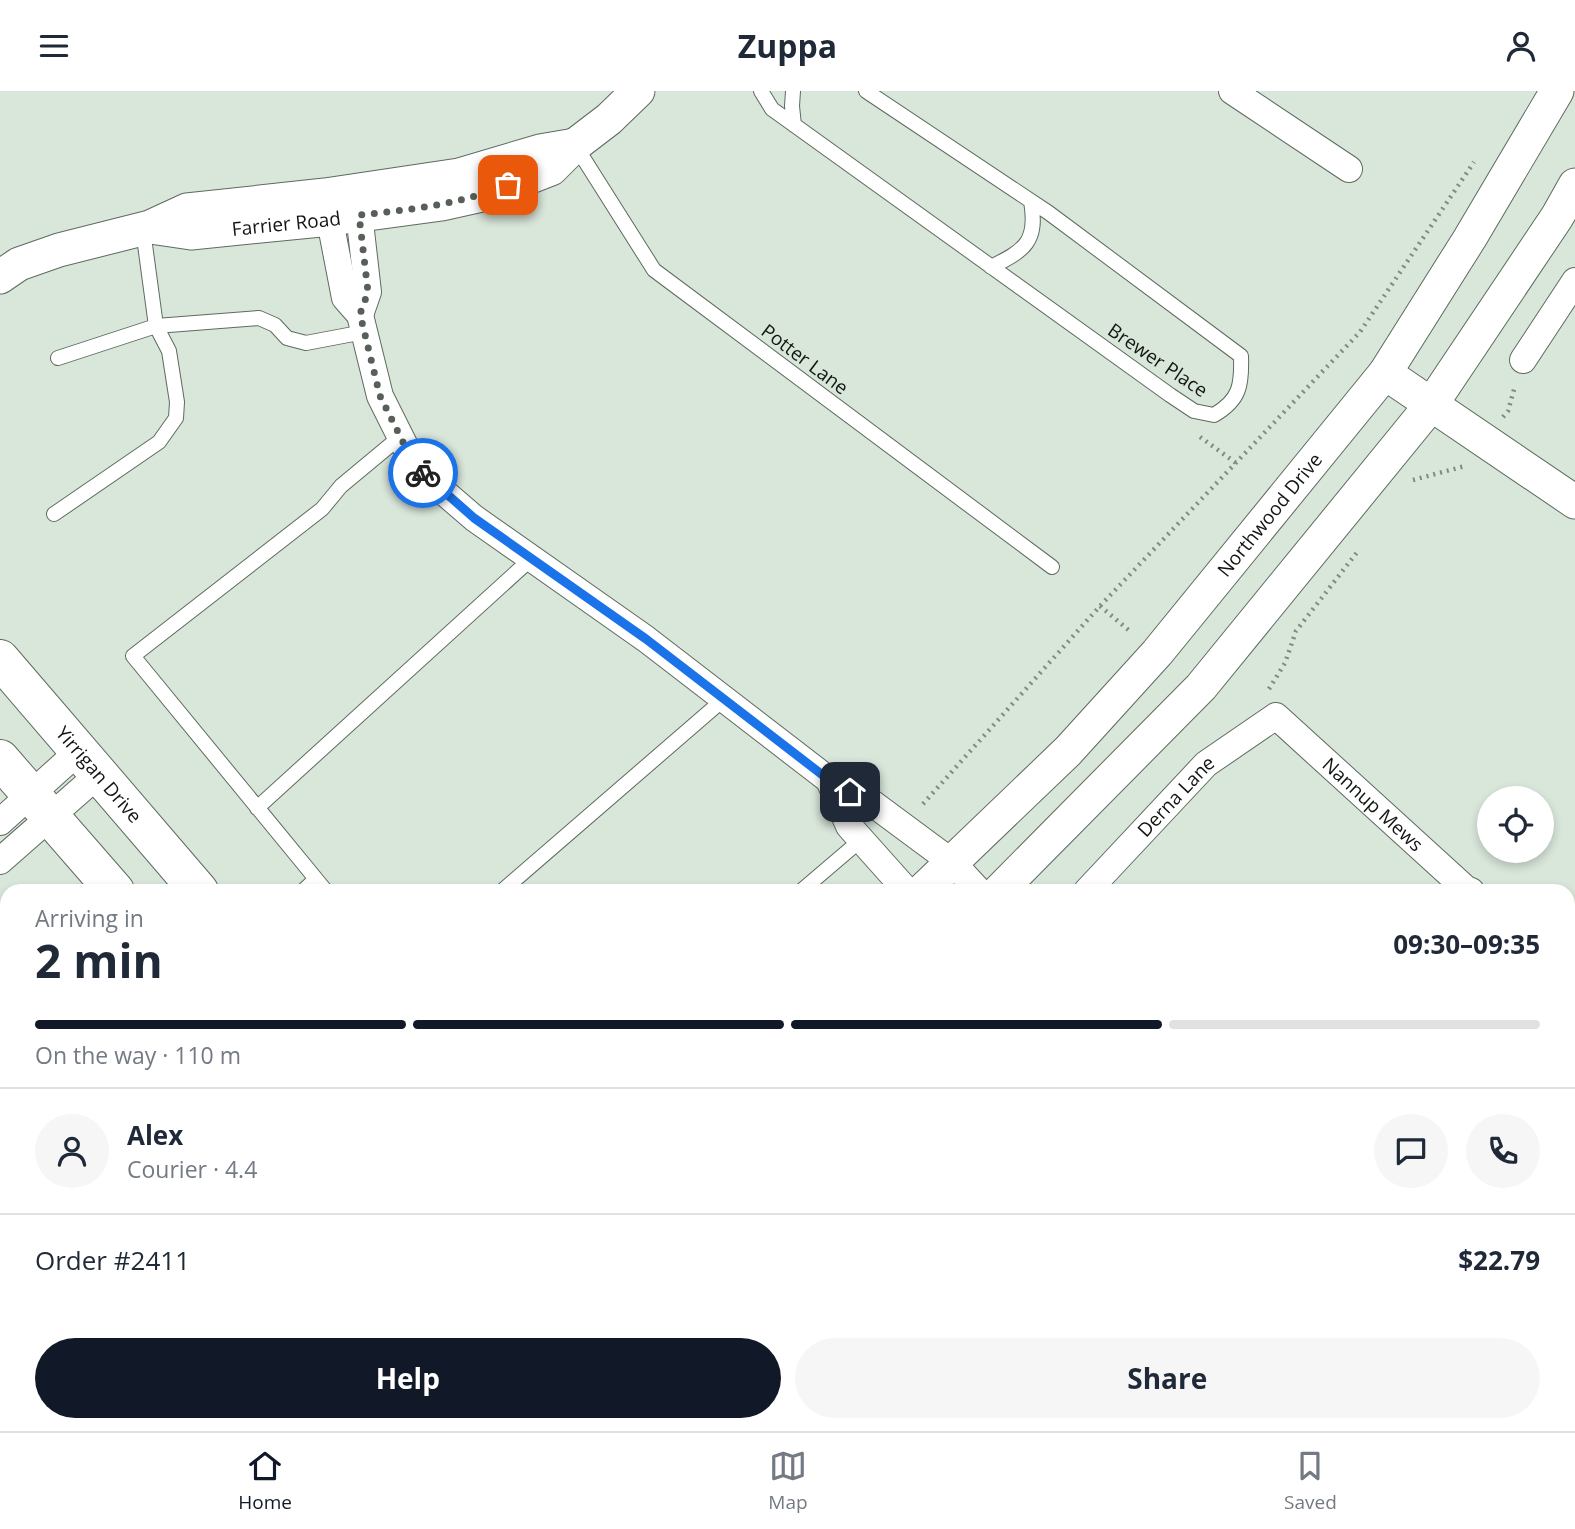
<!DOCTYPE html>
<html lang="en">
<head>
<meta charset="utf-8">
<style>
  :root { --surface:#fff; --page:#f6f6f7; --text:#1f2937; --muted:#747a83; --line:#e0e1e3; --accent:#111827 }
  body { margin:0; font-family:"Open Sans",sans-serif; background:var(--page); color:var(--text); height:100vh; display:flex; flex-direction:column; font-size:26px; white-space:nowrap }
  * { box-sizing:border-box; margin:0 }
  p { font-size:23px; color:var(--muted) }
  .icon { flex:none; width:38px; height:38px; fill:none; stroke:currentColor; stroke-width:2; stroke-linecap:round; stroke-linejoin:round }
  .map { position:relative; flex:1; overflow:hidden }
  .drawer { position:absolute; left:0px; top:793px; width:1575px; height:548px; display:flex; flex-direction:column; background:var(--surface); border-radius:21px 21px 0 0; box-shadow:0 4px 10px #0003 }
  .drawer>* { flex:none }
  .fabs { position:absolute; left:1477px; top:695px; display:grid; gap:14px }
  .fabs a { display:grid; place-items:center; width:77px; height:77px; border-radius:50%; background:var(--surface); box-shadow:0 4px 10px #0003; font-size:35px }
  .pin { position:absolute; display:grid; place-items:center; width:60px; height:60px; color:#fff; margin:-30px; border-radius:14px; box-shadow:0 4px 10px #0006 }
  .courier { position:absolute; display:grid; place-items:center; width:70px; height:70px; margin:-35px; border:5px solid #1a73e8; border-radius:50%; background:#fff; color:#222; box-shadow:0 2px 9px #0007 }
  .overview em { font-style:normal; font-weight:700 }
  .overview div { display:flex; flex-direction:column-reverse }
  .overview { display:flex; align-items:center; justify-content:space-between; height:119px; padding:0 35px }
  h1 { font-size:46px; font-weight:700; line-height:52px }
  .bar { display:grid; grid-template-columns:repeat(4,1fr); gap:10px 7px; align-content:center; height:84px; padding:0 35px }
  .bar i { height:9px; border-radius:5px; background:var(--line) }
  .bar .active { background:var(--accent) }
  .bar p { grid-column:span 4 }
  .line { display:flex; align-items:center; gap:18px; padding:0 35px; border-top:2px solid var(--line) }
  .line div { flex:1 }
  .round { display:grid; place-items:center; flex:none; width:74px; height:74px; border-radius:37px; background:var(--page) }
  .button { display:flex; gap:14px; margin-top:auto; padding:14px 35px }
  .button a { flex:1; height:80px; border-radius:42px; background:var(--accent); color:#fff; font-size:28px; font-weight:700; line-height:80px; text-align:center }
  .button a+a { background:var(--page); color:var(--text) }
  header { display:flex; justify-content:space-between; align-items:center; height:91px; padding:0 35px; background:var(--surface); font-size:32px; font-weight:700 }
  .menu { display:flex; justify-content:space-around; align-items:center; height:98px; border-top:2px solid var(--line); background:var(--surface); font-size:19px; color:var(--muted) }
  .menu a { display:grid; justify-items:center; gap:4px }
  .menu .active { color:var(--accent) }
  .map>svg:first-child { display:block }
</style>
</head>
<body>
<header><svg class="icon" aria-label="menu" viewBox="0 0 24 24"><path d="M4 6h16M4 12h16M4 18h16"/></svg>Zuppa<svg class="icon" aria-label="person" viewBox="0 0 24 24"><circle cx="12" cy="8" r="4"/><path d="M4 21q1-7 8-7t8 7"/></svg></header>
<div class="map">
<svg width="1575" height="1340" viewBox="0 0 1575 1340">
  <rect width="100%" height="100%" fill="#d9e6da"/>
  <g fill="none" stroke-linecap="round" stroke-linejoin="round">
    <g stroke="#5e6a5f" stroke-width="16">
      <path id="service" d="M761 0 772 18 1170 304 1194 320 1214 324C1240 309 1242 294 1241 265L1049 122 866 0
        M793 0 792 15 794 34
        M575 54 654 179 1052 476
        M991 176C1025 159 1038 151 1031 110
        M58 267 156 235 259 227 275 234 287 247 306 252 364 241
        M54 423 159 351 176 327 177 311 169 260 156 235 143 139
        M257 717 532 467
        M316 788 133 565 322 418 341 395 400 346
        M303 800 316 788 326 800
        M502 800 724 608
        M801 800 862 748
        M0 980 7 989"/>
    </g>
    <g stroke="#5e6a5f" stroke-width="28">
      <g id="minor">
        <path d="M1232 0 1349 78"/>
        <path d="M357 105 368 201 360 224"/>
        <path d="M326 109 345 207 360 224 380 305 416 377 474 427 646 548 829 689 872 712 953 772 979 800"/>
        <path d="M1523 269 1575 190"/>
        <path d="M829 689 849 735 907 800"/>
        <path d="M0 731 79 660"/>
        <path d="M0 770 99 683"/>
        <path id="s1" d="M1087 800 1206 673 1276 625 1466 798 1471 800"/>
        <path d="M1568 831H1575"/>
        <path d="M1568 1256 1575 1260"/>
        <path d="M0 1272 7 1276"/>
        <path d="M54 1334 59 1340"/>
        <path d="M743 1334 749 1340"/>
        <path d="M1306 1340 1315 1334"/>
      </g>
    </g>
    <g stroke="#5e6a5f" stroke-width="35">
      <g id="tertiary">
        <path id="s2" d="M157 137 191 142 331 128 442 113 487 103 551 78 575 54 609 28 638 0"/>
        <path d="M0 186 19 173 59 159 150 136 187 119 325 104 459 84 540 60 575 54"/>
        <path d="M1385 282 1575 411"/>
        <path id="s3" d="M922 800 1068 660 1157 562 1385 282 1470 147 1557 0"/>
        <path d="M999 800 1201 596 1431 314 1557 126 1575 94"/>
      </g>
    </g>
    <g stroke="#5e6a5f" stroke-width="40">
      <g id="primary">
        <path id="s4" d="M0 568 199 800"/>
        <path d="M0 668 115 800"/>
        <path d="M581 1334 587 1340"/>
        <path d="M659 1334 665 1340"/>
      </g>
    </g>
    <path stroke="#818b82" stroke-width="4.5" stroke-dasharray="2 5" stroke-linecap="butt" d="M1503 326 1508 320 1515 295
      M1200 346 1236 372
      M1413 389 1465 375
      M1100 515 1132 542
      M1269 598 1285 572 1296 540 1358 460
      M923 713 1100 515 1360 241 1474 71
      M494 1334 499 1340"/>
    <use href="#service" stroke="#fff" stroke-width="14"/>
    <use href="#minor" stroke="#fff" stroke-width="26"/>
    <use href="#tertiary" stroke="#fff" stroke-width="33"/>
    <use href="#primary" stroke="#fff" stroke-width="38"/>
  </g>
  <g fill="none" stroke-linecap="round" stroke-linejoin="round">
    <path stroke="#585f58" stroke-width="7" stroke-dasharray="0 12.6" d="M423 382 416 377 380 305 360 223 368 201 359 124C410 119 461 113 508 94"/>
    <path stroke="#1a73e8" stroke-width="9" d="M423 382 474 427 646 548 829 689 850 701"/>
  </g>
  <g text-anchor="middle" stroke-width="6" stroke-linejoin="round" paint-order="stroke">
    <g font-size="19" fill="#121612" stroke="#d9e6da">
      <text dy="7" stroke="none"><textPath href="#s2" startOffset="130">Farrier Road</textPath></text>
      <text transform="translate(805 268) rotate(37)" y="7">Potter Lane</text>
      <text transform="translate(1158 269) rotate(34)" y="7">Brewer Place</text>
      <text dy="7" stroke="none"><textPath href="#s3" startOffset="513">Northwood Drive</textPath></text>
      <text dy="7" stroke="none"><textPath href="#s4" startOffset="152">Yirrigan Drive</textPath></text>
      <text dy="7" stroke="none"><textPath href="#s1" startOffset="130">Derna Lane</textPath></text>
      <text dy="7" stroke="none"><textPath href="#s1" startOffset="390">Nannup Mews</textPath></text>
    </g>
  </g>
</svg>
<div class="fabs">
<a><svg class="icon" aria-label="locate" viewBox="0 0 24 24"><circle cx="12" cy="12" r="6"/><path d="M12 2v4M12 18v4M2 12h4M18 12h4"/></svg></a>
</div>
<div class="pin" style="left:508px;top:94px;background:#ea580c"><svg class="icon" aria-label="bag" viewBox="0 0 24 24"><path d="M5 8h14l-1 12H6zM9 8a3 3 0 0 1 6 0"/></svg></div>
<div class="pin" style="left:850px;top:701px;background:#1f2937"><svg class="icon" aria-label="home" viewBox="0 0 24 24"><path d="M3 11l9-7 9 7M6 9v11h12V9"/></svg></div>
<div class="courier" style="left:423px;top:382px"><svg class="icon" aria-label="bike" viewBox="0 0 24 24"><circle cx="6" cy="16" r="4"/><circle cx="18" cy="16" r="4"/><path d="M6 16l4-8h5l3 8M10 8l3 8H6M13 5h3"/></svg></div>
<section class="drawer">
<div class="overview"><div><h1>2 min</h1><p>Arriving in</p></div><em>09:30–09:35</em></div>
<div class="bar"><i class="active"></i><i class="active"></i><i class="active"></i><i></i><p>On the way · 110 m</p></div>
<div class="line" style="height:126px"><a class="round"><svg class="icon" aria-label="person" viewBox="0 0 24 24"><circle cx="12" cy="8" r="4"/><path d="M4 21q1-7 8-7t8 7"/></svg></a><div><b>Alex</b><p>Courier · 4.4</p></div><a class="round"><svg class="icon" aria-label="chat" viewBox="0 0 24 24"><path d="M4 5h16v11H9l-5 4z"/></svg></a><a class="round"><svg class="icon" aria-label="phone" viewBox="0 0 24 24"><path d="M5 4h4l2 5-3 2q2 4 5 5l2-3 5 2v4C11 20 4 13 5 4z"/></svg></a></div>
<div class="line" style="height:91px"><div>Order #2411</div><b>$22.79</b></div>
<div class="button"><a>Help</a><a>Share</a></div>
</section>
</div>
<nav class="menu">
<a class="active"><svg class="icon" aria-label="home" viewBox="0 0 24 24"><path d="M3 11l9-7 9 7M6 9v11h12V9"/></svg>Home</a>
<a><svg class="icon" aria-label="map" viewBox="0 0 24 24"><path d="M3 6l6-2 6 2 6-2v14l-6 2-6-2-6 2zM9 4v14M15 6v14"/></svg>Map</a>
<a><svg class="icon" aria-label="saved" viewBox="0 0 24 24"><path d="M7 4h10v16l-5-4-5 4z"/></svg>Saved</a>
</nav>
</body>
</html>
